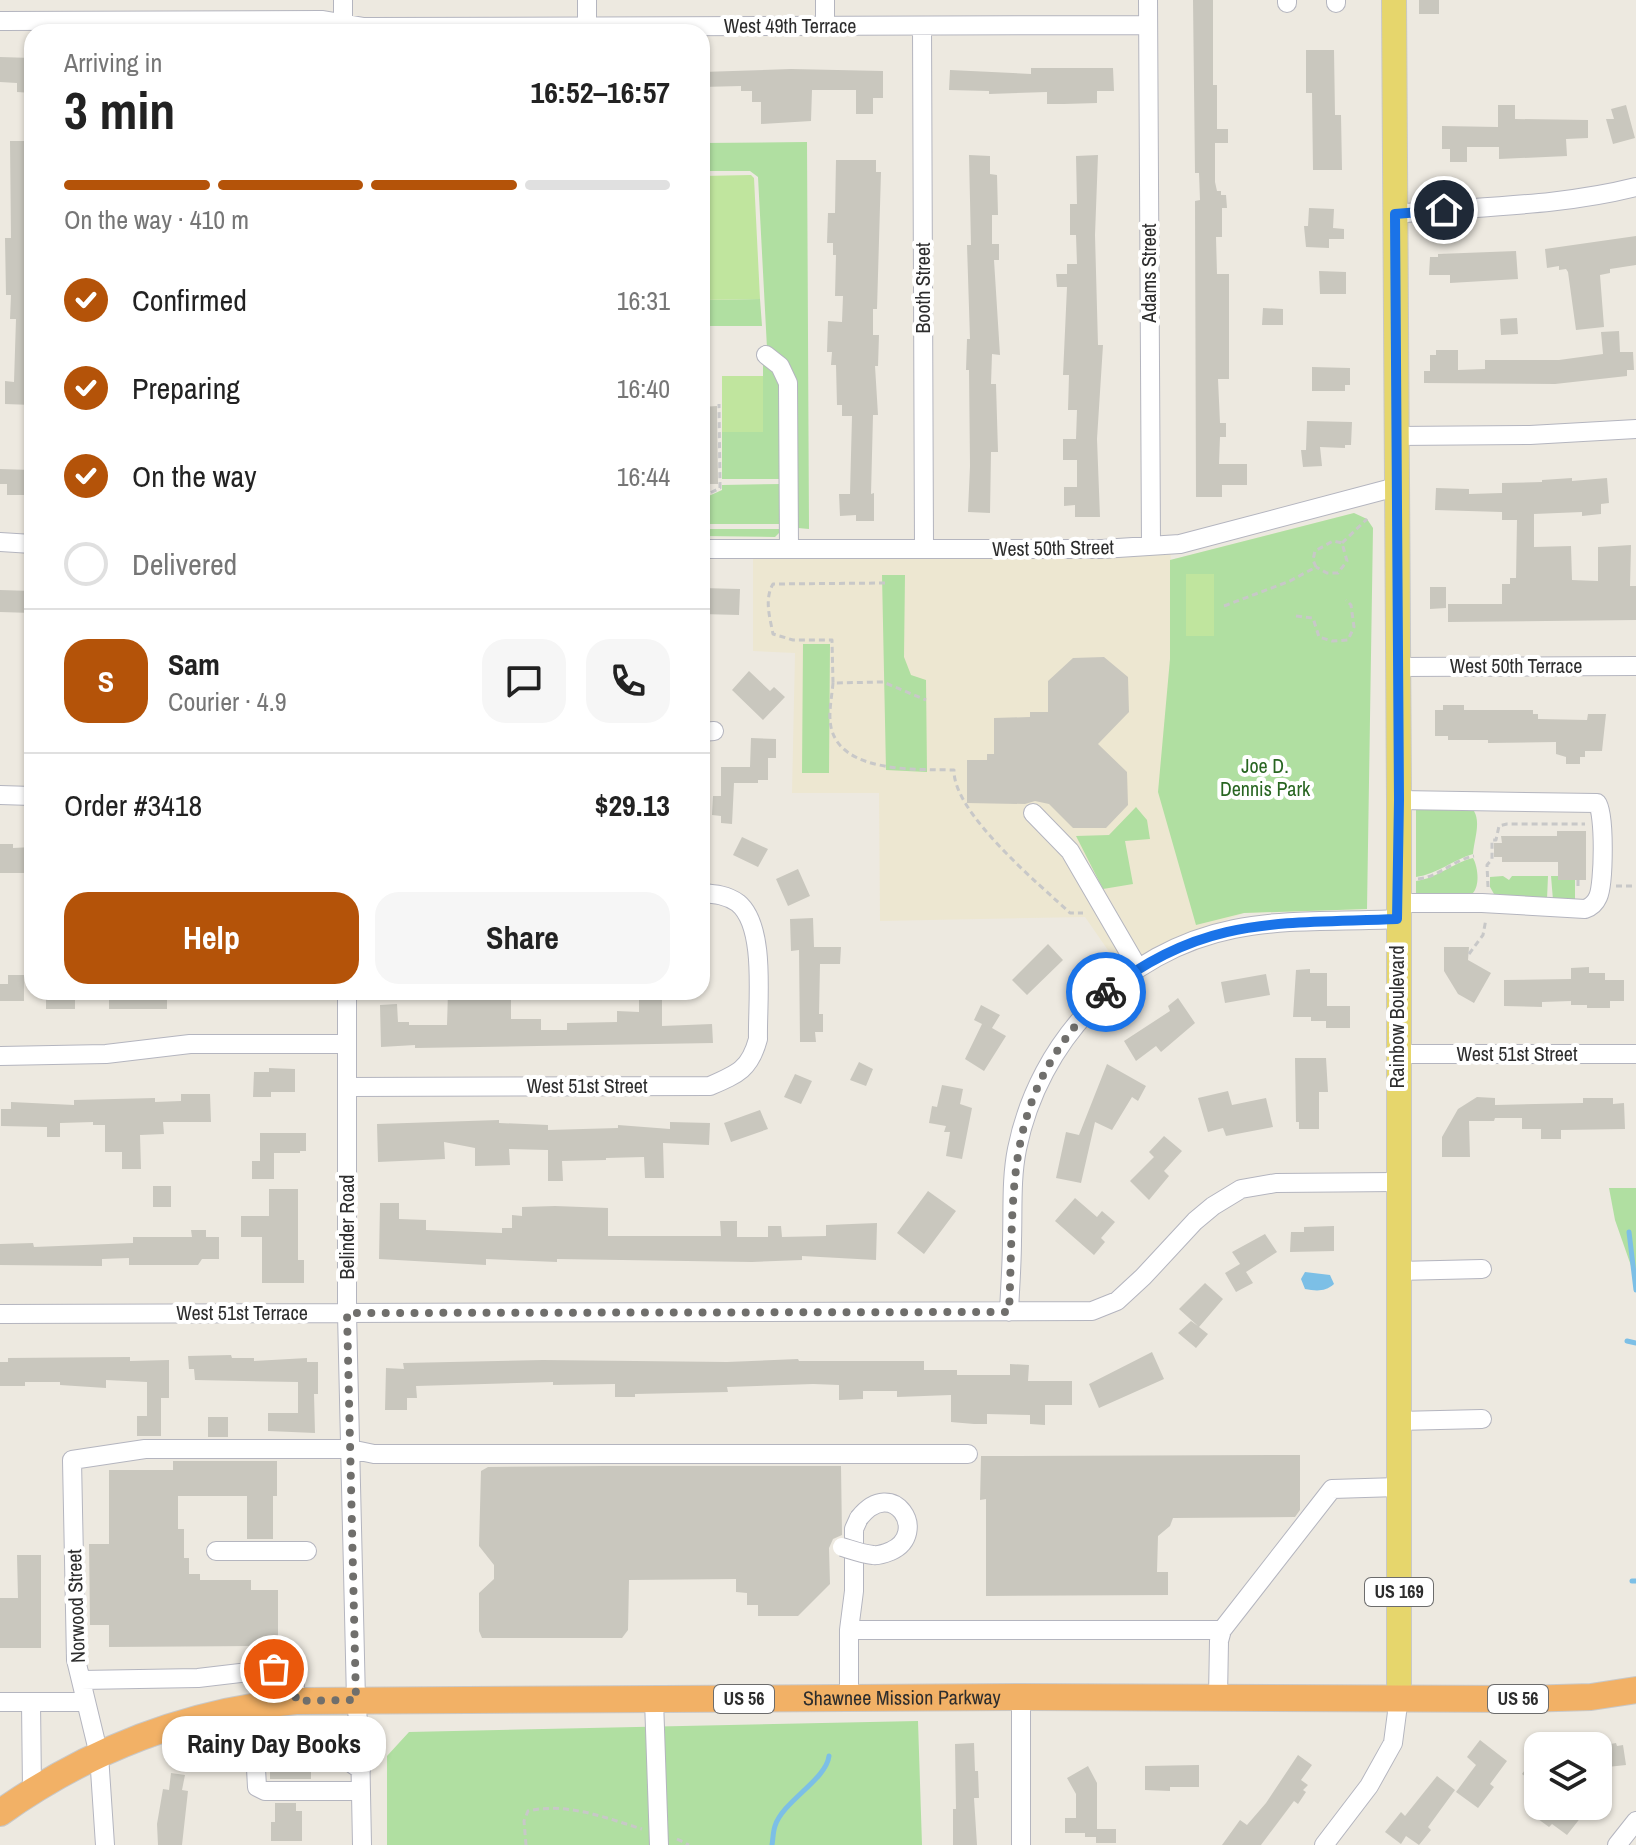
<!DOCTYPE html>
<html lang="en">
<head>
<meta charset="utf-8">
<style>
  :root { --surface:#fff; --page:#f6f6f6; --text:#222; --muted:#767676; --line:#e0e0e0; --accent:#b45309 }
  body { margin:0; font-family:"Archivo Narrow",sans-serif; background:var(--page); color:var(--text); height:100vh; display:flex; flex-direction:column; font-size:30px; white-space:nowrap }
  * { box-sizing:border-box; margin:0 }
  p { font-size:26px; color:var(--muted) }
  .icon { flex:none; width:44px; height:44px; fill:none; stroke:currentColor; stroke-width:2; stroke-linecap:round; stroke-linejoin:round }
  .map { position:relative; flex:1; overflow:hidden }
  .side { position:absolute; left:24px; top:24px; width:686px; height:976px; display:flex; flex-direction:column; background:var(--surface); border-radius:24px; box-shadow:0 2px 6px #0004 }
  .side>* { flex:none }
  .buttons { position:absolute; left:1524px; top:1732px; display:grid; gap:16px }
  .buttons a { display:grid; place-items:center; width:88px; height:88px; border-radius:16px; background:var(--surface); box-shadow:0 2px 6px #0004; font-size:40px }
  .pin { position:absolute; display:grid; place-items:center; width:68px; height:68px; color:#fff; margin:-34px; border:4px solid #fff; border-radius:50%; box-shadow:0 2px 8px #0007 }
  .courier { position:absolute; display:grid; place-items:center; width:80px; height:80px; margin:-40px; border:6px solid #1a73e8; border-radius:50%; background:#fff; color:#222; box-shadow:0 2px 10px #0007 }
  .bubble { position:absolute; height:56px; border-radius:24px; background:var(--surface); box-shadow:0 2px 6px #0004; font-size:26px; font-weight:700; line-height:56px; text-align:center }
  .summary em { font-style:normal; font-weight:700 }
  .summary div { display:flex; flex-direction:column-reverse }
  .summary { display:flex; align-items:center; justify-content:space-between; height:136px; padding:0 40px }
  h1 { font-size:52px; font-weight:700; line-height:60px }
  .bar { display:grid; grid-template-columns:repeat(4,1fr); gap:12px 8px; align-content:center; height:96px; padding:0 40px }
  .bar i { height:10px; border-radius:6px; background:var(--line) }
  .bar .active { background:var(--accent) }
  .bar p { grid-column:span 4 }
  .line { display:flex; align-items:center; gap:20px; padding:0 40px; border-top:2px solid var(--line) }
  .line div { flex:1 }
  .round { display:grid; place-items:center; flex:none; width:84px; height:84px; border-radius:24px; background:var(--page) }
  ol { padding:0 40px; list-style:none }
  li { display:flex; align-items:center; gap:24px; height:88px }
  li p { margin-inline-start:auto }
  li .icon { padding:8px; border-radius:50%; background:var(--accent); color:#fff; stroke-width:4 }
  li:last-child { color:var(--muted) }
  li i { width:44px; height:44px; border:4px solid var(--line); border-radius:50% }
  .action { display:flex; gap:16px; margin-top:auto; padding:16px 40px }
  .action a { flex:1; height:92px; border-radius:24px; background:var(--accent); color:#fff; font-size:32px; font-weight:700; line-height:92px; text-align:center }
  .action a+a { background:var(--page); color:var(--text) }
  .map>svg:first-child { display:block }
</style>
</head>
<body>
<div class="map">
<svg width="1636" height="1845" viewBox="0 0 1636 1845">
  <rect width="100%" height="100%" fill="#ede9e0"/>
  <path fill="#ede7d1" d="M1354 513 1367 909 1244 913 1194 932 1121 969 1085 917 880 921 879 793H792L795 653 753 651V553L1170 550 1171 560Z"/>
  <path fill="#b0dfa1" d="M807 142 809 529 798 528 793 524V385L767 348 758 177 750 171H702V143Z
    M760 299 762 326H702V300Z
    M763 361 779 373 784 479H722V432L763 431Z
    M783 484V524H702V499L722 490V485Z
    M1354 513 1367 519 1373 528 1367 909 1244 913 1196 925 1158 792 1170 659V560Z
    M702 529H783L775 537 702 536Z
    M882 575H905L904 657 911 675 926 680 927 772 886 770Z
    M803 644H830L829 773H802Z
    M1136 807 1147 820 1150 839 1125 841 1133 884 1103 889 1076 836 1109 835Z
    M1416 809 1474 811C1481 823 1474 840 1473 854 1453 860 1437 874 1416 877Z
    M1473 858C1478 867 1480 885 1473 893L1416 895V881C1438 878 1452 863 1473 858Z
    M1503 876 1509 880 1512 876H1548L1547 899 1494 894 1490 887V877Z
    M1551 876H1558L1559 880H1575V900H1553Z
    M1609 1188H1636V1280L1615 1220Z
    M918 1721 922 1845H387V1756L409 1732Z"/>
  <path fill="#c0e59e" d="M751 175 754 178 760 299 702 300V176Z
    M722 376H763V432H722Z
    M1186 574H1214V636H1186Z"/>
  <path fill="#7cbfe6" d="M1305 1272 1330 1275 1334 1284C1325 1292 1316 1291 1305 1289L1301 1279Z"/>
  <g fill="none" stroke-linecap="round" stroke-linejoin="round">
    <path stroke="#7cbfe6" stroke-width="5" d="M1629 1232 1636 1290
      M1627 1341 1636 1343
      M1632 1581H1636
      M772 1845C773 1839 773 1832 775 1826 783 1801 826 1780 829 1756"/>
  </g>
  <path fill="#c9c7be" d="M1193 0H1213V85H1217V129H1228V143H1215V182L1217 191H1221V195H1226L1227 208H1222V237H1216L1217 274H1229V379H1218L1220 423H1226V437H1220L1219 464H1247V485H1222V497H1196L1195 201 1200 200 1199 173H1195Z
    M1419 0H1439V14H1419Z
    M1306 50H1334L1335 115H1341L1342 170H1313L1312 93H1306Z
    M0 57 32 58V93L17 92V83L0 82Z
    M1031 68H1113L1114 91H1097V103L1064 104H1047V92L989 94V91L949 90 950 70 1031 74Z
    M791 69 883 71V98H873V114H856V90H812L811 121 761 124V102H752V91H741V86L702 87V72Z
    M1498 105H1515V119L1588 120V138L1566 139 1567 156 1499 159V147H1467V162H1450V149H1442V126L1498 127Z
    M1626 105 1635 138 1613 144 1606 119H1614L1611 109Z
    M10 141H32V405L5 404V381L14 382 16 319H10L11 295H6L5 238H11Z
    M969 155 990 156V174L997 175 998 215H992V244H999V260H994L1000 355 992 354 991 384H996L998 452H991L990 513 968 512 970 466 969 370H966L967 339H970L967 245H971Z
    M1098 155 1095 235 1098 345H1103L1097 439 1100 517H1075V505L1064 506V487H1077V460H1063V439H1076L1077 410H1068L1069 375H1063L1067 287H1057L1056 274H1067V264H1077L1076 235H1070V204H1077L1076 156Z
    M836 160H876V172H881L877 309H873V335H879L878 366H875L878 415H873L871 494 874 493V521H856V515L840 516 839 494H850L852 416H842V405H837L836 365H831L832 352H827L828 321 842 322 843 296H835L836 255H833V243H827L828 213H835Z
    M1309 208 1334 209 1333 228 1344 229V239H1329V248L1306 247 1304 226H1308Z
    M1636 236V265L1610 269V273L1600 275 1604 327 1576 330 1568 272 1566 269 1559 270V266L1547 268 1545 249Z
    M1516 251 1518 279 1450 283V275H1429L1430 257H1438V254Z
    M1319 271 1346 272V294H1320Z
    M1263 308 1283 309V325H1262Z
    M1517 318 1518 334 1501 335 1500 319Z
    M1619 331 1620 352H1633L1634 370H1627V376L1555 384 1424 383V371H1430V355H1436V350H1458V370L1485 369V360H1559L1603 354 1601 332Z
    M1312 367 1350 368V385H1345V391H1312Z
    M717 406 718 484H702V407Z
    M1307 421 1352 422 1351 445H1345V448L1320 447 1322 466 1303 467 1301 450H1306Z
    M0 469 32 470V495H7V484H0Z
    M1572 478V481L1607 478 1609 503 1601 504V514L1582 516V512L1534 514V547L1571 546 1572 580 1598 581V547L1631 545 1630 586H1636V620L1448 622V604H1502V584H1510V578H1516L1517 520H1502V512L1435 510 1436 488 1469 489V494L1502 493V483L1542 482V480Z
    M1430 587H1446V608L1430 609Z
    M702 588 740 589 739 615 702 614Z
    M0 590 32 591V613L0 612Z
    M1104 657 1128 677 1129 712 1098 744 1127 772 1128 805 1106 828H1073L1049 804 1035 801 1025 804 967 803V760H987V754H994V718L1030 717V712H1048V681L1073 658Z
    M749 671 770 691 774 687 785 697 763 720 732 690Z
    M1443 705H1464V710H1533V714H1538V719L1587 720 1588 714H1606L1602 751H1585V757H1580V764H1566V757L1556 754V742L1488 743V740H1448V736H1435V710H1443Z
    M751 738 776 739V758H768V780H758V783H734L732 824 721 823V816L712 815 713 796H721V767H750Z
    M1557 831H1586V880H1558V862H1502V857H1494V843H1502L1501 836H1557Z
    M742 837 768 849 758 867 733 855Z
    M0 844H13V848L32 847V873H0Z
    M798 869 810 896 788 906 776 879Z
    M813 918 814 947H841L840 964H820L819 1014H823V1032H815L816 1042H800L799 950 791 951 790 919Z
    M1048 944 1063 960 1027 995 1012 980Z
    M1444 947H1469L1468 960 1491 973 1474 1003 1458 994 1444 971Z
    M1589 967V973H1605V980H1624V1001H1610V1008H1587V1005H1571V1001L1542 1002V1007L1504 1006V980L1571 979V968Z
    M1310 969V973H1327V1006H1350V1028H1326V1021H1311V1017H1293L1296 970Z
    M1266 974 1270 995 1225 1003 1221 982Z
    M8 975H24V1001H0V984H8Z
    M46 992H75V1009H46Z
    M109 992H167V1009H109Z
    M448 992H511V1019H541V1030H567V1023L617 1022V1011L639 1012V992H662V1026L712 1024 713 1043 415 1048V1045L381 1047 380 1005 397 1004 398 1022H409V1025H447Z
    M1178 998 1195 1023 1161 1052 1156 1046 1136 1061 1124 1041 1170 1011 1168 1006Z
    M981 1005 1000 1015 992 1028 1006 1036 984 1071 965 1059 982 1024 974 1020Z
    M1295 1058H1326L1328 1092H1319V1129H1299V1122H1296Z
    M859 1062 873 1069 866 1086 850 1080Z
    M1107 1064 1146 1086 1138 1101 1132 1097 1112 1130 1095 1122 1081 1183 1056 1178 1066 1132 1079 1135Z
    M269 1068 295 1069V1092H271V1097H253L254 1072H269Z
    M795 1074 812 1081 801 1104 784 1097Z
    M942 1085 963 1089 960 1104 972 1108 962 1159 946 1156 950 1132H944L946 1126 929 1123 932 1106 937 1107Z
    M1228 1091 1232 1105 1266 1098 1273 1127 1226 1136 1223 1128 1208 1132 1198 1098Z
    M181 1094H210L211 1122H163L164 1134 140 1135 141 1169H122V1152H105V1125H93V1122L60 1123V1137H47V1127L1 1126V1109H11V1102L74 1105V1100L155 1098V1102L181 1101Z
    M1477 1097 1495 1098V1105L1583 1103V1098H1613V1104L1624 1103 1625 1129 1561 1130V1139H1541V1129H1522V1118H1495L1494 1121H1469L1470 1157H1442V1137L1458 1109Z
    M760 1110 768 1129 731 1142 724 1123Z
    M499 1120V1123L548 1125V1130L618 1128V1125L670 1129V1122L710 1123 709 1145 663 1143 664 1178H645L644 1157 606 1158V1160L562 1161 563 1181H548V1150L509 1149 510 1165 475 1166V1148L444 1142 445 1159 378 1162 377 1124Z
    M260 1133H306V1151H300V1153H274V1179H252V1161H260Z
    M1164 1136 1182 1151 1164 1171 1169 1176 1149 1200 1130 1181 1154 1157 1149 1152Z
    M153 1186H171V1207H153Z
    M269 1189H298V1260H304V1283H262V1237H241V1216H269Z
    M928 1191 956 1211 924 1254 897 1233Z
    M1075 1198 1097 1217 1102 1211 1115 1222 1101 1238 1105 1242 1094 1255 1055 1221Z
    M380 1203H399V1219L426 1220V1230L502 1233V1228H512V1215L522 1216V1207L555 1206 608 1208V1236H721L720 1221H737V1237H768V1226H781L782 1237 826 1236V1225L877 1223 876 1260 802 1256V1260L752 1262 557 1259V1262L486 1259V1265L379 1259Z
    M1334 1226V1251L1290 1252 1291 1232H1304V1227Z
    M191 1230H206V1237H219V1259H202L198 1265H129V1258L102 1259V1266L0 1265V1244L33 1243 34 1247 133 1243V1237H192Z
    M1265 1234 1277 1252 1246 1272 1253 1283 1236 1292 1225 1273 1240 1264 1232 1252Z
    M1205 1283 1223 1299 1199 1327 1208 1334 1196 1348 1178 1333 1191 1321 1198 1326 1179 1309Z
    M1152 1352 1164 1379 1099 1408 1089 1384Z
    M231 1355 232 1358H254V1361L307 1358V1362H318V1394H314L315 1433 268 1431V1413H298V1382L195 1380 194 1369H189L188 1356Z
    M130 1357V1361L169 1360V1398H161V1436H137V1416H147V1382L106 1380V1388L60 1385V1382H25V1386H0V1362H8V1358Z
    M798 1359 799 1361H924V1370H957V1375H1010V1364L1029 1365 1028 1381H1072V1405H1045V1425L1030 1424V1415L987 1414V1424H974L951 1422V1395L897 1397V1391H863V1399L839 1400V1385L813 1384 727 1387 728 1392 635 1394V1397H615V1384L553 1385V1382L416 1386 417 1398H407V1410H385L386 1368 404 1369 403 1363 543 1360 727 1362Z
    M208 1417H228V1437H208Z
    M1300 1455V1510L1295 1517 1173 1518 1170 1526 1158 1536 1157 1572H1168V1595L986 1596V1499L980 1500 981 1456Z
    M173 1461H277V1496H273V1539H247V1496H178V1529H184V1558H189V1574H200V1580H251V1590H278V1637L268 1646 109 1647V1625H90L89 1544H109V1470H173Z
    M606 1466H841L842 1535 833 1539 829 1548 830 1584 798 1616H758V1605H747V1593L736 1592V1579L629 1580 628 1630 622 1638H482L479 1631V1593L494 1579V1565L479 1546 481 1471 488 1467Z
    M17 1555H41V1648H0V1598H18Z
    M1480 1740 1507 1761 1490 1784 1494 1787 1478 1808 1456 1792 1476 1765 1467 1757Z
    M974 1743 975 1771H978L979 1798H974L977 1845H953V1809H956L955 1744Z
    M1616 1743 1617 1746 1623 1745 1626 1765 1598 1768V1746Z
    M274 1750 301 1753 302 1762H311V1779H270V1761H274Z
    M1538 1752V1786L1522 1774Z
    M1298 1755 1312 1765 1301 1780 1308 1785 1303 1790 1306 1792 1298 1804 1294 1801 1261 1845H1222L1240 1820 1247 1825 1266 1803Z
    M1199 1765V1787H1170V1791L1145 1790V1766Z
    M1088 1766 1097 1783V1829H1116V1843H1096V1837H1085V1833H1065V1818H1076V1794L1067 1778Z
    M171 1773 185 1775 182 1790 188 1791 182 1845H158L157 1824 163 1789 169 1790Z
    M1437 1776 1455 1790 1428 1827 1431 1830 1419 1845 1406 1836 1401 1844 1385 1832 1401 1812 1405 1816Z
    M275 1803H296V1811H302V1841H271V1822H275Z
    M1558 1806H1577L1585 1812 1567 1835 1552 1824 1549 1827 1538 1819 1548 1807 1553 1811Z"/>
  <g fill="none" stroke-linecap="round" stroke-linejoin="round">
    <g stroke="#b4b5bf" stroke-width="20">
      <path id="minor" d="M343 0V32
        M587 0V27
        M825 0V26
        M1148 0 1151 546
        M1287 0V3
        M1336 3V0
        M0 21 323 20 364 27 1148 25
        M922 26 924 549
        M1395 214C1476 206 1557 207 1636 187
        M766 355 780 366 788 383 789 549
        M1395 436 1530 435 1636 429
        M0 542 32 544
        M702 549H1102L1180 544 1396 487
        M1396 667 1636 666
        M702 732 714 731
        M0 795 32 796
        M1033 813 1070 851 1138 968
        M1397 903H1482L1585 909C1591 907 1595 904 1598 897 1604 884 1605 812 1597 803L1399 800
        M347 992V1313L356 1700 360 1741 362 1845
        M1397 1054H1636
        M0 1056 106 1054 190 1044H346
        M347 1087 710 1086C738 1074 750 1069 758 1039 757 1004 767 927 738 903 727 895 715 894 702 893
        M1398 1271 1482 1269
        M1009 1312C1010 1288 1012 1264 1012 1240 1013 1209 1011 1179 1017 1149 1039 1040 1124 951 1234 929 1287 918 1343 922 1397 919
        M0 1314 1092 1311 1117 1301 1143 1277 1195 1221 1213 1206 1241 1189 1276 1183 1397 1182
        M1398 1421 1482 1419
        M216 1551H307
        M849 1630H1222L1219 1641 1218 1697
        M1222 1630 1332 1489 1398 1487
        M81 1680 198 1678 274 1669 294 1675 296 1701
        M849 1698V1630L854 1591V1529L859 1518
        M654 1700 659 1845
        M0 1702H86
        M31 1702 32 1790
        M361 1770C325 1744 310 1736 264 1738L255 1750 257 1787 265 1791H361
        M105 1845 99 1755 76 1660 72 1460 145 1449H350L374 1454H968
        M1021 1845V1697
        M1324 1845 1369 1786 1393 1743 1399 1697
        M1617 1845 1636 1821"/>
    </g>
    <g stroke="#c8c8c8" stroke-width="26">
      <path id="major" d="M1394 0 1399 800V1697"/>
    </g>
    <g stroke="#c8c8c8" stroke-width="28">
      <g id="highway">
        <path id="s1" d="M0 1813C88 1750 189 1711 296 1701L1021 1697 1522 1699 1591 1697 1636 1690"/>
      </g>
    </g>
    <path stroke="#c8c8c8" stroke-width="3" stroke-dasharray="6 4" stroke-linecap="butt" d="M702 497 720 488 719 404
      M1342 543 1367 519
      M885 583 773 584C764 599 770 618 773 634L793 640H832L833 683 883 682 926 700
      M1224 606 1290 581 1316 567 1313 560 1315 551 1333 541 1342 543 1347 561 1338 573H1327L1316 567
      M1296 616 1313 618 1319 637 1332 641 1348 640 1354 627 1351 605 1346 600
      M833 683C832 696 828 714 831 727 841 774 918 769 954 770 953 813 1039 884 1070 913H1083
      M1418 879C1439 877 1453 860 1474 856
      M1578 880V890
      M1616 886H1636
      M1488 887 1487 865 1492 859V840H1496L1499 826 1507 824H1585
      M1469 954 1483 935 1486 919
      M677 1839 689 1845
      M526 1845 524 1821 528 1811C567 1802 606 1818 642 1829"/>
    <use href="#minor" stroke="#fff" stroke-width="18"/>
    <use href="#major" stroke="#e6d66c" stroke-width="24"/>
    <use href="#highway" stroke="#f2b166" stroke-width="26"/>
    <g stroke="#b4b5bf" stroke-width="20" stroke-linecap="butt">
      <path id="minor-bridge" d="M842 1547C852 1550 863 1554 873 1555 879 1556 886 1553 891 1551 930 1533 893 1475 859 1518"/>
    </g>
    <use href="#minor-bridge" stroke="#fff" stroke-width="18"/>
  </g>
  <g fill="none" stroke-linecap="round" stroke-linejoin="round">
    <path stroke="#706f6c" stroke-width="8" stroke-dasharray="0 14.4" d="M274 1669 294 1675 296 1701 356 1700 347 1313 1009 1312C1015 1178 1002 1095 1106 992"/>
    <path stroke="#1a73e8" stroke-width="10" d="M1106 992C1204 915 1280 924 1397 919L1399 800 1395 214 1444 210"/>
  </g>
  <g text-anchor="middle" stroke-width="8" stroke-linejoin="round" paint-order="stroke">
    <g fill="#fff" stroke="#6c6c6c" stroke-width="2">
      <rect x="1365" y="1578" width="68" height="28" rx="6"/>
      <rect x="714" y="1685" width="60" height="28" rx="6"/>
      <rect x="1488" y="1685" width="60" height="28" rx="6"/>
    </g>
    <g font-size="18" font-weight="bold" fill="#2d2d2d">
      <text x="1399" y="1598">US 169</text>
      <text x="744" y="1705">US 56</text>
      <text x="1518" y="1705">US 56</text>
    </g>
    <g font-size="20" fill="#2d2d2d" stroke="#fff">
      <text x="790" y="33">West 49th Terrace</text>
      <text transform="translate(1149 273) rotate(-90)" y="7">Adams Street</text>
      <text transform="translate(923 288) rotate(-90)" y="7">Booth Street</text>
      <text transform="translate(1053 548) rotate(-1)" y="7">West 50th Street</text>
      <text x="1516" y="673">West 50th Terrace</text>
      <text transform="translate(1397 1017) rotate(-90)" y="7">Rainbow Boulevard</text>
      <text x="1517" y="1061">West 51st Street</text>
      <text x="587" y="1093">West 51st Street</text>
      <text transform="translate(347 1227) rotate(-90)" y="7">Belinder Road</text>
      <text x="242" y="1320">West 51st Terrace</text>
      <text transform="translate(76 1606) rotate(-92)" y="7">Norwood Street</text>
      <text dy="7" stroke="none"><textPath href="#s1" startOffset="926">Shawnee Mission Parkway</textPath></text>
    </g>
    <g font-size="20" fill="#286521" stroke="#fff">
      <text x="1265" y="773">Joe D.<tspan x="1265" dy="23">Dennis Park</tspan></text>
    </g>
  </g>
</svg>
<div class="buttons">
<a><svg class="icon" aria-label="layers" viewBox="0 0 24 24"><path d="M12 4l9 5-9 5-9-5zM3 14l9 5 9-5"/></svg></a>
</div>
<div class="pin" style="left:274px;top:1669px;background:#ea580c"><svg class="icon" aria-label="bag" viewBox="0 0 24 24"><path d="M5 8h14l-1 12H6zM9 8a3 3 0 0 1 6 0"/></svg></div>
<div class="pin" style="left:1444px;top:210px;background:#1f2937"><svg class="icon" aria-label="home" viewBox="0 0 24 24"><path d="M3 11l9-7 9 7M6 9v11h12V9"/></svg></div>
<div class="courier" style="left:1106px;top:992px"><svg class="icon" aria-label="bike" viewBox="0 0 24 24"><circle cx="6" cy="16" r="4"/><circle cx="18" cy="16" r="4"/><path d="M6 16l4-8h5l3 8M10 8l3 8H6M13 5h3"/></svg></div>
<div class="bubble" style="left:162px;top:1716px;width:224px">Rainy Day Books</div>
<section class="side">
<div class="summary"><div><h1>3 min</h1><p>Arriving in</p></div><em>16:52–16:57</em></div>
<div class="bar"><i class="active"></i><i class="active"></i><i class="active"></i><i></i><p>On the way · 410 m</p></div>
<ol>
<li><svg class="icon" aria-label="check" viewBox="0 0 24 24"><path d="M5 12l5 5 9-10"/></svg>Confirmed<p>16:31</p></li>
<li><svg class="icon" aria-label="check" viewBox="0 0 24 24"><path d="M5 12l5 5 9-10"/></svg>Preparing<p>16:40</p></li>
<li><svg class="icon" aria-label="check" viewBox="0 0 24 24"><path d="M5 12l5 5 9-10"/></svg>On the way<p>16:44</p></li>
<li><i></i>Delivered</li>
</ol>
<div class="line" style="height:144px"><b class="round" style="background:var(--accent);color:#fff">S</b><div><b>Sam</b><p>Courier · 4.9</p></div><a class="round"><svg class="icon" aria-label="chat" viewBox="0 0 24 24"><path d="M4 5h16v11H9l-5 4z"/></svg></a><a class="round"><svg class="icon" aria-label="phone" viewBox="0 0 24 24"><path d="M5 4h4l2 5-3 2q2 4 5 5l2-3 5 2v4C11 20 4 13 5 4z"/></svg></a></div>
<div class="line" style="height:104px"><div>Order #3418</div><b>$29.13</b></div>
<div class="action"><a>Help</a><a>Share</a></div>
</section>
</div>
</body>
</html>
